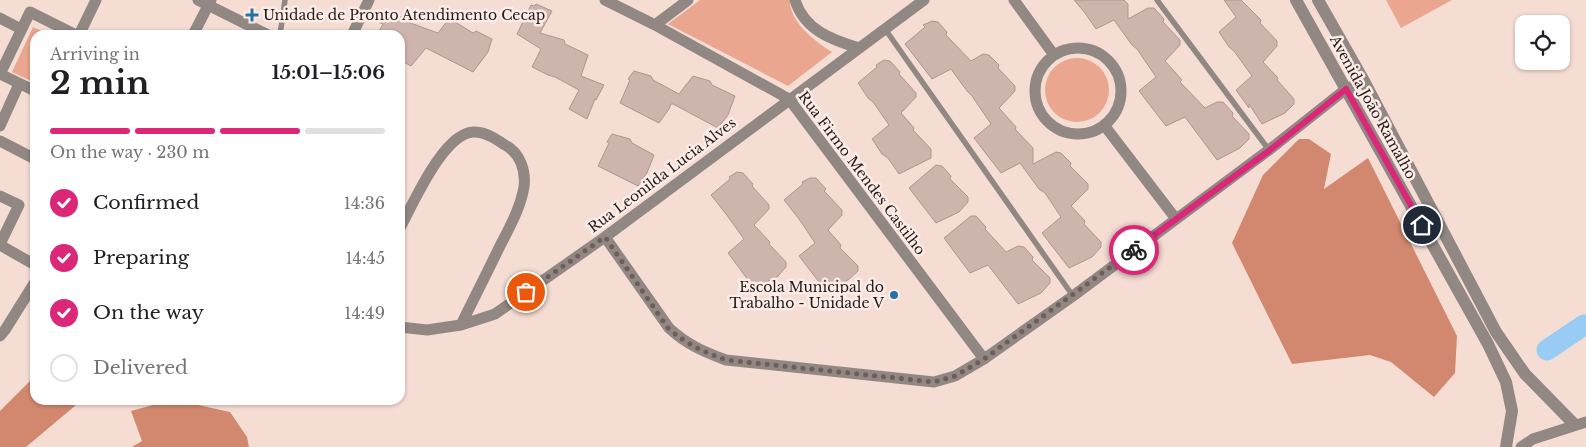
<!DOCTYPE html>
<html lang="en">
<head>
<meta charset="utf-8">
<style>
  :root { --surface:#fff; --page:#f6f6f6; --text:#202124; --muted:#757577; --line:#e0e0e0; --accent:#db2777 }
  body { margin:0; font-family:"Libre Baskerville",serif; background:var(--page); color:var(--text); height:100vh; display:flex; flex-direction:column; font-size:19px; white-space:nowrap }
  * { box-sizing:border-box; margin:0 }
  p { font-size:16px; color:var(--muted) }
  .icon { flex:none; width:28px; height:28px; fill:none; stroke:currentColor; stroke-width:2; stroke-linecap:round; stroke-linejoin:round }
  .map { position:relative; flex:1; overflow:hidden }
  .sheet { position:absolute; left:30px; top:30px; width:375px; height:375px; display:flex; flex-direction:column; background:var(--surface); border-radius:15px; box-shadow:0 1px 4px #0004 }
  .sheet>* { flex:none }
  .controls { position:absolute; left:1515px; top:15px; display:grid; gap:10px }
  .controls a { display:grid; place-items:center; width:55px; height:55px; border-radius:10px; background:var(--surface); box-shadow:0 1px 4px #0004; font-size:25px }
  .pin { position:absolute; display:grid; place-items:center; width:42px; height:42px; color:#fff; margin:-21px; border:2px solid #fff; border-radius:50%; box-shadow:0 1px 5px #0007 }
  .courier { position:absolute; display:grid; place-items:center; width:50px; height:50px; margin:-25px; border:4px solid #db2777; border-radius:50%; background:#fff; color:#222; box-shadow:0 1px 6px #0007 }
  .overview em { font-style:normal; font-weight:700 }
  .overview div { display:flex; flex-direction:column-reverse }
  .overview { display:flex; align-items:center; justify-content:space-between; height:85px; padding:0 20px }
  h1 { font-size:32px; font-weight:700; line-height:38px }
  .bar { display:grid; grid-template-columns:repeat(4,1fr); gap:8px 5px; align-content:center; height:60px; padding:0 20px }
  .bar i { height:6px; border-radius:4px; background:var(--line) }
  .bar .on { background:var(--accent) }
  .bar p { grid-column:span 4 }
  ol { padding:0 20px; list-style:none }
  li { display:flex; align-items:center; gap:15px; height:55px }
  li p { margin-inline-start:auto }
  li .icon { padding:5px; border-radius:50%; background:var(--accent); color:#fff; stroke-width:4 }
  li:last-child { color:var(--muted) }
  li i { width:28px; height:28px; border:2px solid var(--line); border-radius:50% }
  .map>svg:first-child { display:block }
</style>
</head>
<body>
<div class="map">
<svg width="1586" height="447" viewBox="0 0 1586 447">
  <rect width="100%" height="100%" fill="#f6ddd4"/>
  <path fill="#eaa68e" d="M700 0H790C789 22 816 42 832 52L788 86 668 24Z
    M1386 0H1452L1401 28Z
    M33 27 50 35H35V83L12 72Z
    M1045 90a32 32 0 1 1 64 0a32 32 0 1 1-64 0Z"/>
  <path fill="#d2886e" d="M1299 139H1309L1331 154 1324 189 1368 158 1457 336 1455 373 1434 397 1391 362 1370 355 1292 364 1232 243 1263 175Z
    M30 381 35 382V400H82L26 447H0V411Z
    M189 403 230 412 247 437 249 447H132L142 441 131 411 153 405Z"/>
  <g fill="none" stroke-linecap="round" stroke-linejoin="round">
    <path stroke="#98ccf5" stroke-width="21" d="M1547 350 1584 325H1586"/>
  </g>
  <path fill="#cdb4ac" stroke="#ae968e" d="M1074 0H1124L1128 4V19L1148 8H1154L1164 19 1163 22 1180 40V45L1165 61 1182 80 1180 82 1205 108 1217 102H1223L1233 113 1232 116 1249 134V139L1240 148 1217 160 1185 117 1166 126 1139 91 1156 77 1137 49 1132 45 1114 20 1096 29 1085 13Z
    M1224 0H1241L1261 20 1260 23 1277 41V46L1263 62 1278 78 1277 80 1294 99V104L1285 113 1262 124 1249 104V108L1236 90 1252 76 1234 51 1229 47 1219 32 1236 17Z
    M536 4 552 11 540 33 564 40 565 44 588 55 581 76 604 85 596 100 595 99 587 119 569 109 579 90 555 77 548 75 532 67 541 49 517 34 531 5 534 6Z
    M392 13 405 18V21L438 33 448 20H452L473 33 476 31 492 39 488 52 473 72 426 48 411 66 400 60V35H377L383 24 380 23 386 15Z
    M932 21 938 22 947 32 946 35 971 61 983 54 989 55 999 65 998 68 1015 86V91L999 108 1016 127 1015 129 1033 148V164L1056 152 1061 153 1071 163 1070 166 1088 184V189L1071 206 1085 221 1084 224 1101 242V247L1092 257 1069 268 1042 233 1061 217 1045 193 1039 189 1020 163 1001 173 974 138 991 124 972 96 967 91 951 69 932 79 905 44 925 27 923 25Z
    M884 60 890 61 900 72 899 74 916 93V97L901 113 914 128 913 130 931 149V158L899 174 888 158 882 154 872 139 889 125 873 102 868 98 858 83 877 67 876 65Z
    M634 71 651 76 653 80 679 94 693 76 710 81 712 85 735 96 728 115 718 128 673 104H671L669 109 659 123 620 103 630 80 628 79Z
    M612 134 630 139 632 143 654 155 647 173 638 186 598 166 609 143 607 142Z
    M936 165 942 166 951 176 950 179 968 197V202L959 212 936 223 909 188Z
    M737 172 743 173 753 184 752 186 769 205V209L754 225 770 242 769 244 786 262V267L777 277 754 288 728 253 744 239 726 214 711 195 730 179 729 177Z
    M810 178H816L826 189 824 191 842 210V215L828 230 841 245 840 248 858 266V271L848 280 826 291 799 256 815 243 799 219 784 200 803 184 802 182Z
    M971 216H976L986 227 985 229 1006 252 1018 246 1024 247 1033 257 1032 260 1050 278V283L1041 293 1018 304 988 265 970 273 944 238Z"/>
  <g fill="none" stroke-linecap="round" stroke-linejoin="round">
    <path stroke="#918783" stroke-width="5.5" d="M1157 0 1269 150
      M885 29 1073 296
      M280 35 285 0"/>
    <path stroke="#918783" stroke-width="11" d="M198 0 268 35
      M605 0 655 25 789 99 984 359
      M795 0C804 30 832 40 859 48
      M1014 0 1054 55
      M0 18 21 29
      M655 25 688 0
      M79 35 96 0
      M193 35 211 0
      M352 35 369 0
      M1035 91a43 43 0 1 1 86 0a43 43 0 1 1-86 0Z
      M0 74 30 12 76 35
      M0 74 35 91
      M1104 125 1176 219
      M0 126 19 84
      M0 141 35 159
      M0 196 19 205 0 244
      M400 228C413 204 444 132 474 132 486 132 496 139 505 145 520 153 526 170 524 187 520 210 508 230 498 250 486 275 473 300 461 325
      M605 237 669 328C686 344 704 352 726 360L934 382 955 376 984 359 1073 296 1269 150 1346 89 1364 81
      M0 245 35 265
      M400 327 427 330 461 325 495 314 605 237 924 0
      M0 336 5 330 35 282
      M1521 447 1533 439 1586 422"/>
    <path stroke="#918783" stroke-width="12" d="M1296 0 1488 344 1506 382 1512 411 1506 447
      M1318 0 1364 81 1496 332 1525 374 1574 424"/>
  </g>
  <g fill="none" stroke-linecap="round" stroke-linejoin="round">
    <path stroke="#6d5e59" stroke-width="5" stroke-dasharray="0 9" d="M526 292 605 237 668 328C686 344 704 352 726 360L934 382 955 376 984 359 1134 250"/>
    <path stroke="#db2777" stroke-width="6" d="M1134 250 1270 150 1346 89 1422 225"/>
  </g>
  <g fill="#2773a6" stroke="#fcece7" stroke-width="2">
    <path d="M249.5 7.5h5v5h5v5h-5v5h-5v-5h-5v-5h5z"/>
    <circle cx="894" cy="295" r="5"/>
  </g>
  <g text-anchor="middle" stroke-width="5" stroke-linejoin="round" paint-order="stroke">
    <g font-size="14" fill="#231a17" stroke="#fcece7" text-anchor="start">
      <text x="263" y="20">Unidade de Pronto Atendimento Cecap</text>
      <text x="884" y="292" text-anchor="end">Escola Municipal do<tspan x="884" dy="16">Trabalho - Unidade V</tspan></text>
    </g>
    <g font-size="14" fill="#231a17" stroke="#fcece7">
      <text transform="translate(1373 107) rotate(61)" y="5">Avenida João Ramalho</text>
      <text transform="translate(862 173) rotate(53)" y="5">Rua Firmo Mendes Castilho</text>
      <text transform="translate(662 175) rotate(-37)" y="5">Rua Leonilda Lucia Alves</text>
    </g>
  </g>
</svg>
<div class="controls">
<a><svg class="icon" aria-label="locate" viewBox="0 0 24 24"><circle cx="12" cy="12" r="6"/><path d="M12 2v4M12 18v4M2 12h4M18 12h4"/></svg></a>
</div>
<div class="pin" style="left:526px;top:292px;background:#ea580c"><svg class="icon" aria-label="bag" viewBox="0 0 24 24"><path d="M5 8h14l-1 12H6zM9 8a3 3 0 0 1 6 0"/></svg></div>
<div class="pin" style="left:1422px;top:225px;background:#1f2937"><svg class="icon" aria-label="home" viewBox="0 0 24 24"><path d="M3 11l9-7 9 7M6 9v11h12V9"/></svg></div>
<div class="courier" style="left:1134px;top:250px"><svg class="icon" aria-label="bike" viewBox="0 0 24 24"><circle cx="6" cy="16" r="4"/><circle cx="18" cy="16" r="4"/><path d="M6 16l4-8h5l3 8M10 8l3 8H6M13 5h3"/></svg></div>
<section class="sheet">
<div class="overview"><div><h1>2 min</h1><p>Arriving in</p></div><em>15:01–15:06</em></div>
<div class="bar"><i class="on"></i><i class="on"></i><i class="on"></i><i></i><p>On the way · 230 m</p></div>
<ol>
<li><svg class="icon" aria-label="check" viewBox="0 0 24 24"><path d="M5 12l5 5 9-10"/></svg>Confirmed<p>14:36</p></li>
<li><svg class="icon" aria-label="check" viewBox="0 0 24 24"><path d="M5 12l5 5 9-10"/></svg>Preparing<p>14:45</p></li>
<li><svg class="icon" aria-label="check" viewBox="0 0 24 24"><path d="M5 12l5 5 9-10"/></svg>On the way<p>14:49</p></li>
<li><i></i>Delivered</li>
</ol>
</section>
</div>
</body>
</html>
